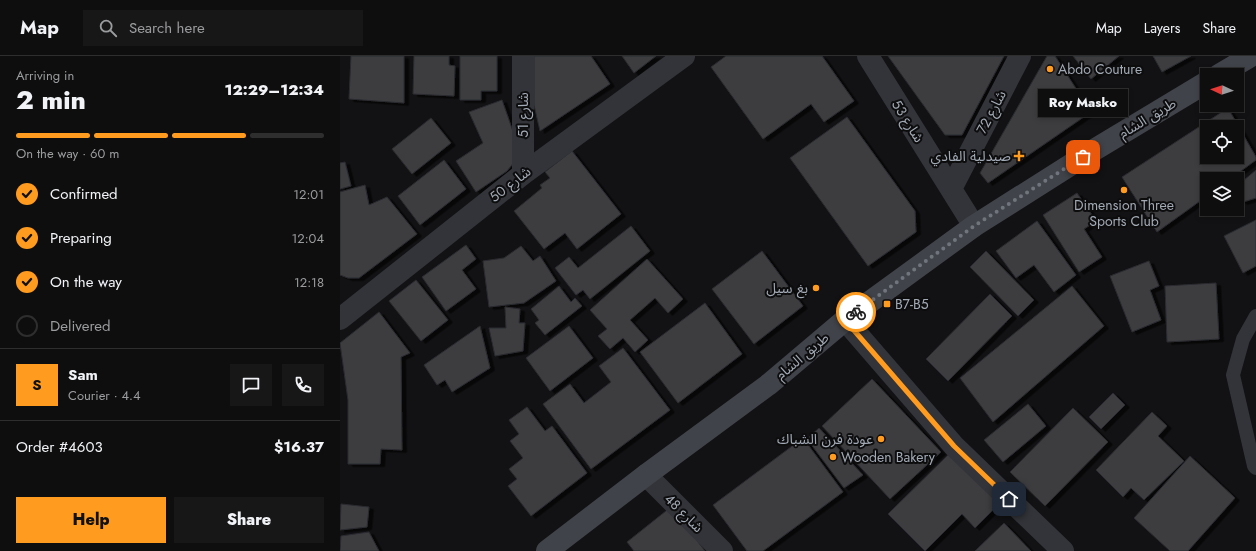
<!DOCTYPE html>
<html lang="en">
<head>
<meta charset="utf-8">
<style>
  :root { --surface:#0e0e0f; --page:#171718; --text:#f1f3f6; --muted:#9b9c9e; --line:#2e2e2f; --accent:#ff9b1e }
  body { margin:0; font-family:Jost,"Noto Sans Arabic",sans-serif; background:var(--page); color:var(--text); height:100vh; display:flex; flex-direction:column; font-size:15px; white-space:nowrap }
  * { box-sizing:border-box; margin:0 }
  p { font-size:13px; color:var(--muted) }
  .icon { flex:none; width:22px; height:22px; fill:none; stroke:currentColor; stroke-width:2; stroke-linecap:round; stroke-linejoin:round }
  .map { position:relative; flex:1; overflow:hidden }
  .drawer { display:flex; flex-direction:column; background:var(--surface); width:340px }
  .drawer>* { flex:none }
  .needle { width:26px; rotate:274deg }
  .controls { position:absolute; left:860px; top:12px; display:grid; gap:8px }
  .controls a { display:grid; place-items:center; width:44px; height:44px; border-radius:0px; background:var(--surface); box-shadow:0 2px 6px #0003,0 0 0 1px var(--line); font-size:20px }
  .pin { position:absolute; display:grid; place-items:center; width:34px; height:34px; color:#fff; margin:-17px; border-radius:8px; box-shadow:0 2px 6px #0006 }
  .courier { position:absolute; display:grid; place-items:center; width:40px; height:40px; margin:-20px; border:3px solid #ff9b1e; border-radius:50%; background:#fff; color:#222; box-shadow:0 1px 5px #0007 }
  .bubble { position:absolute; height:28px; border-radius:0px; background:var(--surface); box-shadow:0 2px 6px #0003,0 0 0 1px var(--line); font-size:13px; font-weight:800; line-height:28px; text-align:center }
  .summary em { font-style:normal; font-weight:800 }
  .summary div { display:flex; flex-direction:column-reverse }
  .summary { display:flex; align-items:center; justify-content:space-between; height:68px; padding:0 16px }
  h1 { font-size:26px; font-weight:800; line-height:30px }
  .bar { display:grid; grid-template-columns:repeat(4,1fr); gap:6px 4px; align-content:center; height:48px; padding:0 16px }
  .bar i { height:5px; border-radius:3px; background:var(--line) }
  .bar .on { background:var(--accent) }
  .bar p { grid-column:span 4 }
  .line { display:flex; align-items:center; gap:10px; padding:0 16px; border-top:1px solid var(--line) }
  .line div { flex:1 }
  .round { display:grid; place-items:center; flex:none; width:42px; height:42px; border-radius:0px; background:var(--page) }
  ol { padding:0 16px; list-style:none }
  li { display:flex; align-items:center; gap:12px; height:44px }
  li p { margin-inline-start:auto }
  li .icon { padding:4px; border-radius:50%; background:var(--accent); color:#111; stroke-width:4 }
  li:last-child { color:var(--muted) }
  li i { width:22px; height:22px; border:2px solid var(--line); border-radius:50% }
  .button { display:flex; gap:8px; margin-top:auto; padding:8px 16px }
  .button a { flex:1; height:46px; border-radius:0px; background:var(--accent); color:#111; font-size:16px; font-weight:800; line-height:46px; text-align:center }
  .button a+a { background:var(--page); color:var(--text) }
  header { display:flex; align-items:center; gap:24px; box-sizing:border-box; height:56px; padding:0 20px; background:var(--surface); border-bottom:1px solid var(--line) }
  header strong { font-size:19px }
  nav { display:flex; gap:22px; margin-inline-start:auto; font-size:14px }
  .search { width:280px; height:36px; background:var(--page); display:flex; align-items:center; gap:10px; box-sizing:border-box; padding:0 14px; border-radius:0px; color:var(--muted); font-size:15px }
  main { display:flex; flex:1; min-height:0 }
  .map>svg:first-child { display:block }
</style>
</head>
<body>
<header>
<strong>Map</strong>
<div class="search"><svg class="icon" aria-label="search" viewBox="0 0 24 24"><circle cx="10" cy="10" r="6"/><path d="M15 15l6 6"/></svg>Search here</div>
<nav><a>Map</a><a>Layers</a><a>Share</a></nav>
</header>
<main>
<section class="drawer">
<div class="summary"><div><h1>2 min</h1><p>Arriving in</p></div><em>12:29–12:34</em></div>
<div class="bar"><i class="on"></i><i class="on"></i><i class="on"></i><i></i><p>On the way · 60 m</p></div>
<ol>
<li><svg class="icon" aria-label="check" viewBox="0 0 24 24"><path d="M5 12l5 5 9-10"/></svg>Confirmed<p>12:01</p></li>
<li><svg class="icon" aria-label="check" viewBox="0 0 24 24"><path d="M5 12l5 5 9-10"/></svg>Preparing<p>12:04</p></li>
<li><svg class="icon" aria-label="check" viewBox="0 0 24 24"><path d="M5 12l5 5 9-10"/></svg>On the way<p>12:18</p></li>
<li><i></i>Delivered</li>
</ol>
<div class="line" style="height:72px"><b class="round" style="background:var(--accent);color:#111">S</b><div><b>Sam</b><p>Courier · 4.4</p></div><a class="round"><svg class="icon" aria-label="chat" viewBox="0 0 24 24"><path d="M4 5h16v11H9l-5 4z"/></svg></a><a class="round"><svg class="icon" aria-label="phone" viewBox="0 0 24 24"><path d="M5 4h4l2 5-3 2q2 4 5 5l2-3 5 2v4C11 20 4 13 5 4z"/></svg></a></div>
<div class="line" style="height:52px"><div>Order #4603</div><b>$16.37</b></div>
<div class="button"><a>Help</a><a>Share</a></div>
</section>
<div class="map">
<svg width="916" height="495" viewBox="0 0 916 495">
  <defs>
    <filter id="shadow"><feDropShadow dx="4.5" dy="2.5" stdDeviation="0" flood-color="#0009"/></filter>
  </defs>
  <rect width="100%" height="100%" fill="#121214"/>
  <path fill="#3c3d41" stroke="#2b2c30" fill-rule="evenodd" filter="url(#shadow)" d="M11 0H64V47L9 43Z
    M74 0H109V9L115 10 114 40 73 38Z
    M120 0H157V35H141V44H120Z
    M194 0H251L270 28 200 75 194 49Z
    M282 0H316L294 17Z
    M386 0H482L514 45 484 66 471 48 423 83 371 11Z
    M548 0H664L622 79H605Z
    M707 0H715L751 56 648 127 640 117Z
    M733 0H779L751 23Z
    M813 0H851L822 16Z
    M162 44 177 87 175 105 167 115 136 136 116 105 143 87 129 56Z
    M888 52 916 101V104L890 123H867V140L817 176 782 121ZM867 71H897V101H867Z
    M507 61 575 155 576 176 528 210 450 102Z
    M91 62 111 87 72 118 52 93Z
    M232 95 281 158 237 193 225 177 204 193 174 155 202 132 200 129 210 122 205 116Z
    M104 104 126 133 80 169 58 140Z
    M5 106 11 130 0 133V107Z
    M916 114V142L903 146 897 142V130Z
    M25 129 29 149 47 141 77 178 19 222H8L0 219V136Z
    M737 137 756 165 744 173 762 201 739 216 703 159Z
    M916 164V210L903 217 884 180Z
    M697 165 736 219 714 236 694 209 676 222 656 195Z
    M291 170 310 195 250 243 243 234 236 239 215 212 229 201 238 212Z
    M126 189 136 203 122 214 136 233 106 255 82 221Z
    M181 190 193 205 200 200 216 225 184 247 149 251 143 205 164 202Z
    M422 195 463 250 414 288 372 233Z
    M646 195 694 244 678 260 630 211Z
    M307 203 343 243 328 257 315 242 290 264 308 284 295 296 283 282 270 293 258 280 267 273 250 254Z
    M809 205 819 230 810 234 821 264 792 276 770 220Z
    M76 224 108 264 81 285 49 245Z
    M876 227 879 283 827 286 825 230Z
    M219 230 231 246 235 242 242 250 205 279 195 267 199 264 191 253Z
    M732 230 764 270 653 366 620 322Z
    M650 238 672 260 608 325 586 303Z
    M365 247 402 298 338 347 300 296Z
    M165 251 180 253 179 267H185L183 295 155 300 149 272H166Z
    M39 256 70 297 61 301 62 394 41 393 40 408H8V344L0 287Z
    M140 270 150 312 112 336 105 324 97 329 84 309Z
    M229 270 253 302 210 335 186 302Z
    M283 292 330 354 251 413 203 348 230 328 244 347 271 326 259 310Z
    M532 323 601 396 550 443 482 370Z
    M773 337 785 349 761 373 749 361Z
    M688 348 706 370 663 406 644 384Z
    M187 351 205 375 212 370 247 417 191 460 168 430 177 423 169 413 183 402 170 385 179 378 169 364Z
    M733 352 768 386 705 450 670 416Z
    M812 356 827 370 818 380 844 405 804 444 791 432 783 441 756 414Z
    M479 372 523 419 504 432 467 383Z
    M463 382 503 436 423 495H407L373 449Z
    M614 393 664 443 635 472 622 458 585 495 548 458Z
    M850 400 895 442 848 495H830L794 462Z
    M1 448 29 451 27 471 0 474Z
    M331 451 365 495H294L287 486Z
    M664 467 691 495H635Z
    M29 476 39 495H0L1 480Z"/>
  <g fill="none" stroke-linecap="round" stroke-linejoin="round">
    <path stroke="#323439" stroke-width="14" d="M916 260 903 283 893 319 914 410 916 412"/>
    <path stroke="#323439" stroke-width="22" d="M528 0 634 170
      M183 118V0
      M611 133 680 0
      M0 263 183 118 344 0
      M505 264 614 390 723 495
      M306 419 382 495"/>
    <path stroke="#404349" stroke-width="22" d="M879 19 911 0
      M207 495 306 419 428 329 505 264 634 170 754 94 867 26"/>
  </g>
  <g fill="none" stroke-linecap="round" stroke-linejoin="round">
    <path stroke="#70757d" stroke-width="4" stroke-dasharray="0 7.2" d="M516 256 634 170 743 101"/>
    <path stroke="#ff9b1e" stroke-width="5" d="M516 256 505 264 614 390 669 443"/>
  </g>
  <g fill="#ff9b1e" stroke="#0d0d0e" stroke-width="1.5">
    <circle cx="710" cy="13" r="4"/>
    <path d="M677 94h4v4h4v4h-4v4h-4v-4h-4v-4h4z"/>
    <circle cx="784" cy="134" r="4"/>
    <circle cx="476" cy="232" r="4"/>
    <rect x="543" y="244" width="8" height="8" rx="2"/>
    <circle cx="541" cy="383" r="4"/>
    <circle cx="493" cy="401" r="4"/>
  </g>
  <g text-anchor="middle" stroke-width="4" stroke-linejoin="round" paint-order="stroke">
    <g font-size="14" fill="#a2aab5" stroke="#0d0d0e" text-anchor="start">
      <text x="718" y="18">Abdo Couture</text>
      <text x="671" y="105" text-anchor="end">صيدلية الفادي</text>
      <text x="784" y="154" text-anchor="middle">Dimension Three<tspan x="784" dy="16">Sports Club</tspan></text>
      <text x="468" y="237" text-anchor="end">بغ سيل</text>
      <text x="555" y="253">B7-B5</text>
      <text x="533" y="388" text-anchor="end">عودة فرن الشباك</text>
      <text x="501" y="406">Wooden Bakery</text>
    </g>
    <g font-size="14" fill="#a2aab5" stroke="#0d0d0e">
      <text transform="translate(651 56) rotate(-62)" y="5">شارع 72</text>
      <text transform="translate(183 59) rotate(-90)" y="5">شارع 51</text>
      <text transform="translate(807 62) rotate(-31)" y="5">طريق الشام</text>
      <text transform="translate(568 65) rotate(58)" y="5">شارع 53</text>
      <text transform="translate(170 128) rotate(-38)" y="5">شارع 50</text>
      <text transform="translate(462 300) rotate(-40)" y="5">طريق الشام</text>
      <text transform="translate(344 457) rotate(45)" y="5">شارع 48</text>
    </g>
  </g>
</svg>
<div class="controls">
<a><svg class="needle" viewBox="-14 -14 28 28"><path d="M0-13l5 13h-10z" fill="#e53935"/><path d="M0 13l5-13h-10z" fill="#9b9c9e"/></svg></a>
<a><svg class="icon" aria-label="locate" viewBox="0 0 24 24"><circle cx="12" cy="12" r="6"/><path d="M12 2v4M12 18v4M2 12h4M18 12h4"/></svg></a>
<a><svg class="icon" aria-label="layers" viewBox="0 0 24 24"><path d="M12 4l9 5-9 5-9-5zM3 14l9 5 9-5"/></svg></a>
</div>
<div class="pin" style="left:743px;top:101px;background:#ea580c"><svg class="icon" aria-label="bag" viewBox="0 0 24 24"><path d="M5 8h14l-1 12H6zM9 8a3 3 0 0 1 6 0"/></svg></div>
<div class="pin" style="left:669px;top:443px;background:#1f2937"><svg class="icon" aria-label="home" viewBox="0 0 24 24"><path d="M3 11l9-7 9 7M6 9v11h12V9"/></svg></div>
<div class="courier" style="left:516px;top:256px"><svg class="icon" aria-label="bike" viewBox="0 0 24 24"><circle cx="6" cy="16" r="4"/><circle cx="18" cy="16" r="4"/><path d="M6 16l4-8h5l3 8M10 8l3 8H6M13 5h3"/></svg></div>
<div class="bubble" style="left:698px;top:33px;width:90px">Roy Masko</div>
</div>
</main>
</body>
</html>
